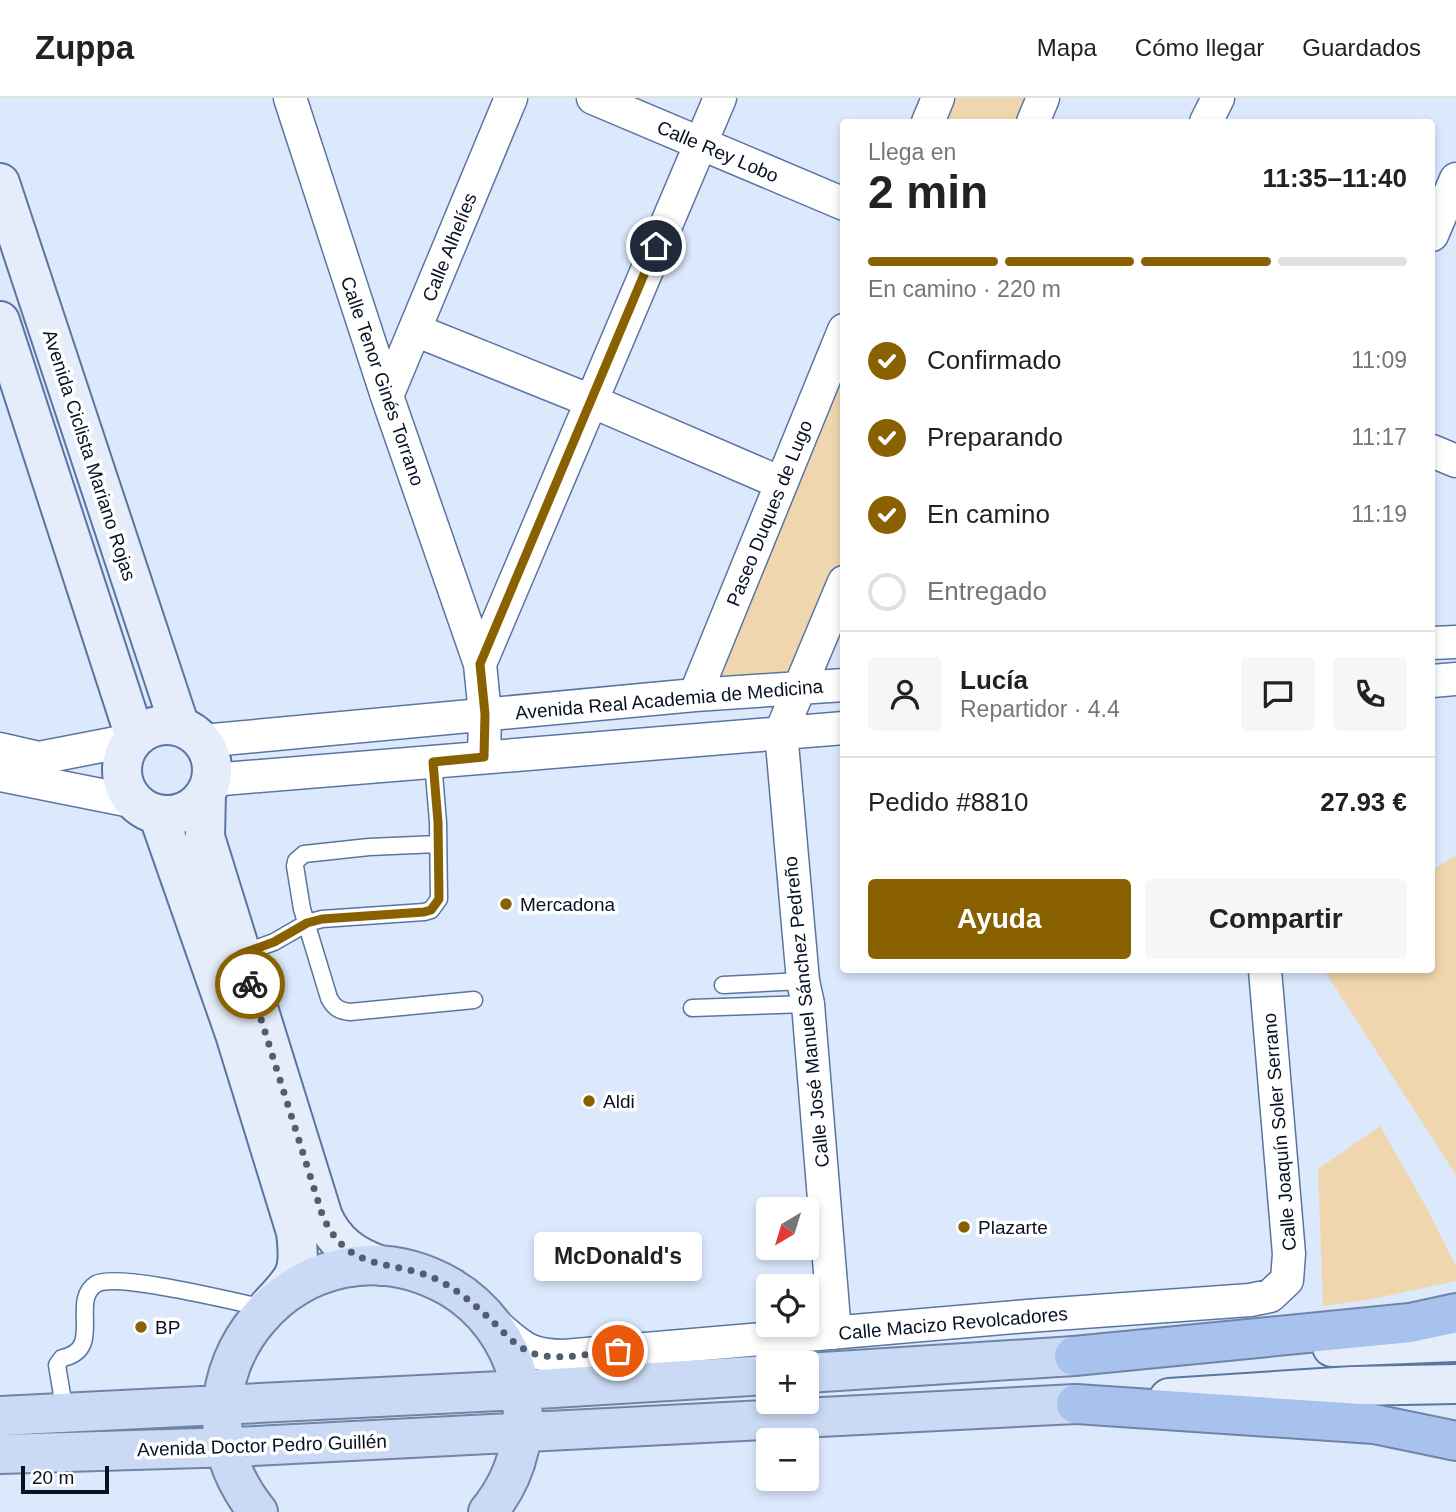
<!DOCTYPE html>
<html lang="es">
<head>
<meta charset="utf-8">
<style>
  :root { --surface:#fff; --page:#f6f6f6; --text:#222; --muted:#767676; --line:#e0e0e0; --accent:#8a6101 }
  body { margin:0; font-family:Helvetica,sans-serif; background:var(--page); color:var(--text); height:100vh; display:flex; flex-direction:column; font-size:26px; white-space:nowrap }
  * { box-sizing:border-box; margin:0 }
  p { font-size:23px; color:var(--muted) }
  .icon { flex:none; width:38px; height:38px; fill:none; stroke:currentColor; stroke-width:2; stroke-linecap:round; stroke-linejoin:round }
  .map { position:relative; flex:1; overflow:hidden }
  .sheet { position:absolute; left:840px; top:21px; width:595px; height:854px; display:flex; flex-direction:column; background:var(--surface); border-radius:7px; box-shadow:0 4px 10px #0003 }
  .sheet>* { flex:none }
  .needle { width:46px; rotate:218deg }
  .buttons { position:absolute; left:756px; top:1099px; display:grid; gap:14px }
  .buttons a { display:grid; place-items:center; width:63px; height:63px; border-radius:7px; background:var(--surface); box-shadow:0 4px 10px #0003; font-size:35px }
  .scale { position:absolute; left:21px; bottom:18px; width:88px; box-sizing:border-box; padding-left:7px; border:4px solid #081223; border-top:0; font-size:19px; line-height:24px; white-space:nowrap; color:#081223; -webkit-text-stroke:5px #fff; paint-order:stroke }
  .pin { position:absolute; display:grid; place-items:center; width:60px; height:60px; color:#fff; margin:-30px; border:4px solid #fff; border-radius:50%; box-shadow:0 2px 7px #0007 }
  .courier { position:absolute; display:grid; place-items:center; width:70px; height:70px; margin:-35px; border:5px solid #8a6101; border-radius:50%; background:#fff; color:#222; box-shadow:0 2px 9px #0007 }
  .bubble { position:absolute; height:49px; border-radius:7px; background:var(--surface); box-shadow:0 4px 10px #0003; font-size:23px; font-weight:700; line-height:49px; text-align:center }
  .overview em { font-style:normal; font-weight:700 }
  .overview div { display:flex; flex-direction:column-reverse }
  .overview { display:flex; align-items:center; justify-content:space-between; height:119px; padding:0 28px }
  h1 { font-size:46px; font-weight:700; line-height:52px }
  .bar { display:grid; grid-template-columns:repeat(4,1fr); gap:10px 7px; align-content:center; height:84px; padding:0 28px }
  .bar i { height:9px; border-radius:5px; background:var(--line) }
  .bar .selected { background:var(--accent) }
  .bar p { grid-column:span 4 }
  .line { display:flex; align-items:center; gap:18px; padding:0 28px; border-top:2px solid var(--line) }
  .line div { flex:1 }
  .round { display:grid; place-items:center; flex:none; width:74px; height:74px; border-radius:7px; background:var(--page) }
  ol { padding:0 28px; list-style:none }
  li { display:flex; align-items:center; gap:21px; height:77px }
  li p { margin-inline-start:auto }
  li .icon { padding:7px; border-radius:50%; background:var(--accent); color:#fff; stroke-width:4 }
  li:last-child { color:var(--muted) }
  li i { width:38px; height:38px; border:4px solid var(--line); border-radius:50% }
  .button { display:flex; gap:14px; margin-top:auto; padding:14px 28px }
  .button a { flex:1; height:80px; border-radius:7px; background:var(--accent); color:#fff; font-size:28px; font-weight:700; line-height:80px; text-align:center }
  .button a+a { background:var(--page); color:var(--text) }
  header { display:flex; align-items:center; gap:42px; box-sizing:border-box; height:98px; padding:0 35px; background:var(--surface); border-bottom:2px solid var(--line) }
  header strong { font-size:33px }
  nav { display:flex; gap:38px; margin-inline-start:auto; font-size:24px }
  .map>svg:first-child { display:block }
</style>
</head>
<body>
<header>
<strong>Zuppa</strong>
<nav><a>Mapa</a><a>Cómo llegar</a><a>Guardados</a></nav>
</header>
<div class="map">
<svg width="1456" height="1414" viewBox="0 0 1456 1414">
  <rect width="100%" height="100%" fill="#dce9fd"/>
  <path fill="#efd6ae" d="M938 0H1043L1033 24H928Z
    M843 232V484L799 591 695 597Z
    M1456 757V1077L1324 872H1432V772Z
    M1380 1028 1425 1107 1456 1168V1183L1367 1202 1323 1208 1318 1071Z"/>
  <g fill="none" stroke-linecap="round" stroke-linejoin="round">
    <g stroke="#5a75a2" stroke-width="19">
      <path id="lane" d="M438 746 369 749 304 756 296 763 295 768 302 811 329 900C334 910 340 913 350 914L474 902
        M241 856 274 844 307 825 322 821 424 814 431 812 439 801 438 724 433 664
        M723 887 803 883
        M692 910 808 906
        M65 1315 57 1267 62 1260C105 1252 69 1203 96 1186 117 1174 236 1204 265 1210"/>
    </g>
    <g stroke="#5a75a2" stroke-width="35">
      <path id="street" d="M290 0 387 298 480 566 485 616 484 659
        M593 0 844 106
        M928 24 938 0
        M1033 24 1043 0
        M1206 24 1218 0
        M1432 137 1456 81
        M415 232 591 303 781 385
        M387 298 511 0
        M1432 353 1456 363
        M1432 545 1456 544
        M480 566 720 0
        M1432 583 1456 581
        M695 597 844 232
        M202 643 695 597 844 587
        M0 651 39 660 132 642
        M0 677 136 704
        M211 682 844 630
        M496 1227C521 1249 529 1258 564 1258L1027 1218 1250 1202 1270 1198 1287 1182 1289 1156 1265 872
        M835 1235 808 906 803 883 781 634 844 484"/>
    </g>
    <g stroke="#5a75a2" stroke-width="42">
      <path id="secondary" d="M0 85 180 629
        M0 223 135 639
        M122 672a45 45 0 1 1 90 0a45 45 0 1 1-90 0Z
        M206 694 205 739 323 1119C335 1145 354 1159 382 1168
        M158 716 235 936 296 1134C301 1176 296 1179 268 1209
        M1332 1249 1456 1244
        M1169 1300 1352 1288 1456 1286"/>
    </g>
    <g stroke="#6f84a6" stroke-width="42">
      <path id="primary" d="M807 1275 1074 1258
        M0 1318 521 1292 768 1277
        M0 1356 235 1349 1076 1306
        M258 1414C151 1282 303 1105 450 1189 484 1209 509 1243 518 1280 530 1328 519 1376 488 1414"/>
    </g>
    <g stroke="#6f84a6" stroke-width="42">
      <path id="highway" d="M1074 1258 1410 1225 1456 1215
        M1076 1306 1374 1326 1456 1343"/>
    </g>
    <use href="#lane" stroke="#fff" stroke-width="16"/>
    <use href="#street" stroke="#fff" stroke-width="32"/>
    <use href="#secondary" stroke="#e5edfa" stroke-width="38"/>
    <use href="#primary" stroke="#cadaf4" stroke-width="38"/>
    <use href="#highway" stroke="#a7c2ed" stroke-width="38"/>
  </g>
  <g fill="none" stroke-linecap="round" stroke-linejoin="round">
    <path stroke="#525d6f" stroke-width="7" stroke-dasharray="0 12.6" d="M250 886 323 1119C351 1178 392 1159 440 1183 459 1193 475 1207 491 1222 505 1235 518 1252 538 1257 563 1262 593 1255 618 1253"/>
    <path stroke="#8a6101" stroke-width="9" d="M250 886 241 856 274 844 307 825 322 821 424 814 431 812 439 801 438 724 433 664 484 659 485 616 480 566 656 148"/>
  </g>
  <g fill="#8a6101" stroke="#fff" stroke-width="2.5">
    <circle cx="506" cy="806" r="7"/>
    <circle cx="589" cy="1003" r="7"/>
    <circle cx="964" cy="1129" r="7"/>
    <circle cx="141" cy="1229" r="7"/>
  </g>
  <g text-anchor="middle" stroke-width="7" stroke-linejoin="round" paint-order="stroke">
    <g font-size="19" fill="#081223" stroke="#fff">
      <text transform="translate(718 53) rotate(23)" y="7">Calle Rey Lobo</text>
      <text transform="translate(449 149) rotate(-68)" y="7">Calle Alhelíes</text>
      <text transform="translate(383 283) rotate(71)" y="7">Calle Tenor Ginés Torrano</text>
      <text transform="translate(90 357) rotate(72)" y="7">Avenida Ciclista Mariano Rojas</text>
      <text transform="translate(769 415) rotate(-68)" y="7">Paseo Duques de Lugo</text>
      <text transform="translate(669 601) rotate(-5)" y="7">Avenida Real Academia de Medicina</text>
      <text transform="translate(806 914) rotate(-96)" y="7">Calle José Manuel Sánchez Pedreño</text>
      <text transform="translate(1279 1034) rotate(-95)" y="7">Calle Joaquín Soler Serrano</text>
      <text transform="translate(953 1225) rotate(-5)" y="7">Calle Macizo Revolcadores</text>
      <text transform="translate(262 1347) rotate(-2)" y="7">Avenida Doctor Pedro Guillén</text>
    </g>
    <g font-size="19" fill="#081223" stroke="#fff" text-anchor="start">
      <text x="520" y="813">Mercadona</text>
      <text x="603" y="1010">Aldi</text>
      <text x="978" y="1136">Plazarte</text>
      <text x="155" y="1236">BP</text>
    </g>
  </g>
</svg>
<div class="buttons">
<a><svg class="needle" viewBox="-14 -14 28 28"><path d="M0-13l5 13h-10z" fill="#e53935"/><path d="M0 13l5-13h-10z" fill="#767676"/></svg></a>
<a><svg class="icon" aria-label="locate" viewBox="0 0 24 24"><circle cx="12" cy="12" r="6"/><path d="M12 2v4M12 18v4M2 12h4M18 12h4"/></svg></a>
<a>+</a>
<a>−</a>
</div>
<div class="scale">20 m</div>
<div class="pin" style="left:618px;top:1253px;background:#ea580c"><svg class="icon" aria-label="bag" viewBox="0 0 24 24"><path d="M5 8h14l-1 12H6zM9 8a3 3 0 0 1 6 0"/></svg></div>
<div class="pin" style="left:656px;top:148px;background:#1f2937"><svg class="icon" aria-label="home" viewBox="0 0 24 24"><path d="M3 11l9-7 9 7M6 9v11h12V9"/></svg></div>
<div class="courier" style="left:250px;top:886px"><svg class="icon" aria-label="bike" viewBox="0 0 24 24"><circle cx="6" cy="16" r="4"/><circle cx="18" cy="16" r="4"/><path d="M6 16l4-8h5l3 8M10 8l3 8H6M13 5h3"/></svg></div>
<div class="bubble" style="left:534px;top:1134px;width:168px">McDonald's</div>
<section class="sheet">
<div class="overview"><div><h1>2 min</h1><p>Llega en</p></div><em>11:35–11:40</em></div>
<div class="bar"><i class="selected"></i><i class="selected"></i><i class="selected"></i><i></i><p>En camino · 220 m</p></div>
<ol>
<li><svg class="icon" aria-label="check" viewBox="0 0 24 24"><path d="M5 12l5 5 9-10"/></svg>Confirmado<p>11:09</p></li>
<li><svg class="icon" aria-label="check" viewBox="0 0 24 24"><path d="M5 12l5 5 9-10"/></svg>Preparando<p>11:17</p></li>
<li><svg class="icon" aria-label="check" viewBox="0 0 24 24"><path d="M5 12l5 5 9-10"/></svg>En camino<p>11:19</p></li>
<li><i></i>Entregado</li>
</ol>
<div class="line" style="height:126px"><a class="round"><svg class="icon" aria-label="person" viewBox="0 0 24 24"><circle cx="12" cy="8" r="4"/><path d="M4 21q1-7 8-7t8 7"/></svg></a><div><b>Lucía</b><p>Repartidor · 4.4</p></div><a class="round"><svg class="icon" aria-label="chat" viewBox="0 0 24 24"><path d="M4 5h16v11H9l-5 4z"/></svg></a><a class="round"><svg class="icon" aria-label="phone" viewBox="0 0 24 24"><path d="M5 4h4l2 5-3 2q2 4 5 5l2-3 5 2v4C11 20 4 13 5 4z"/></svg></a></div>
<div class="line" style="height:91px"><div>Pedido #8810</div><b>27.93 €</b></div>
<div class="button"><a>Ayuda</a><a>Compartir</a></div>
</section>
</div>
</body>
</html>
